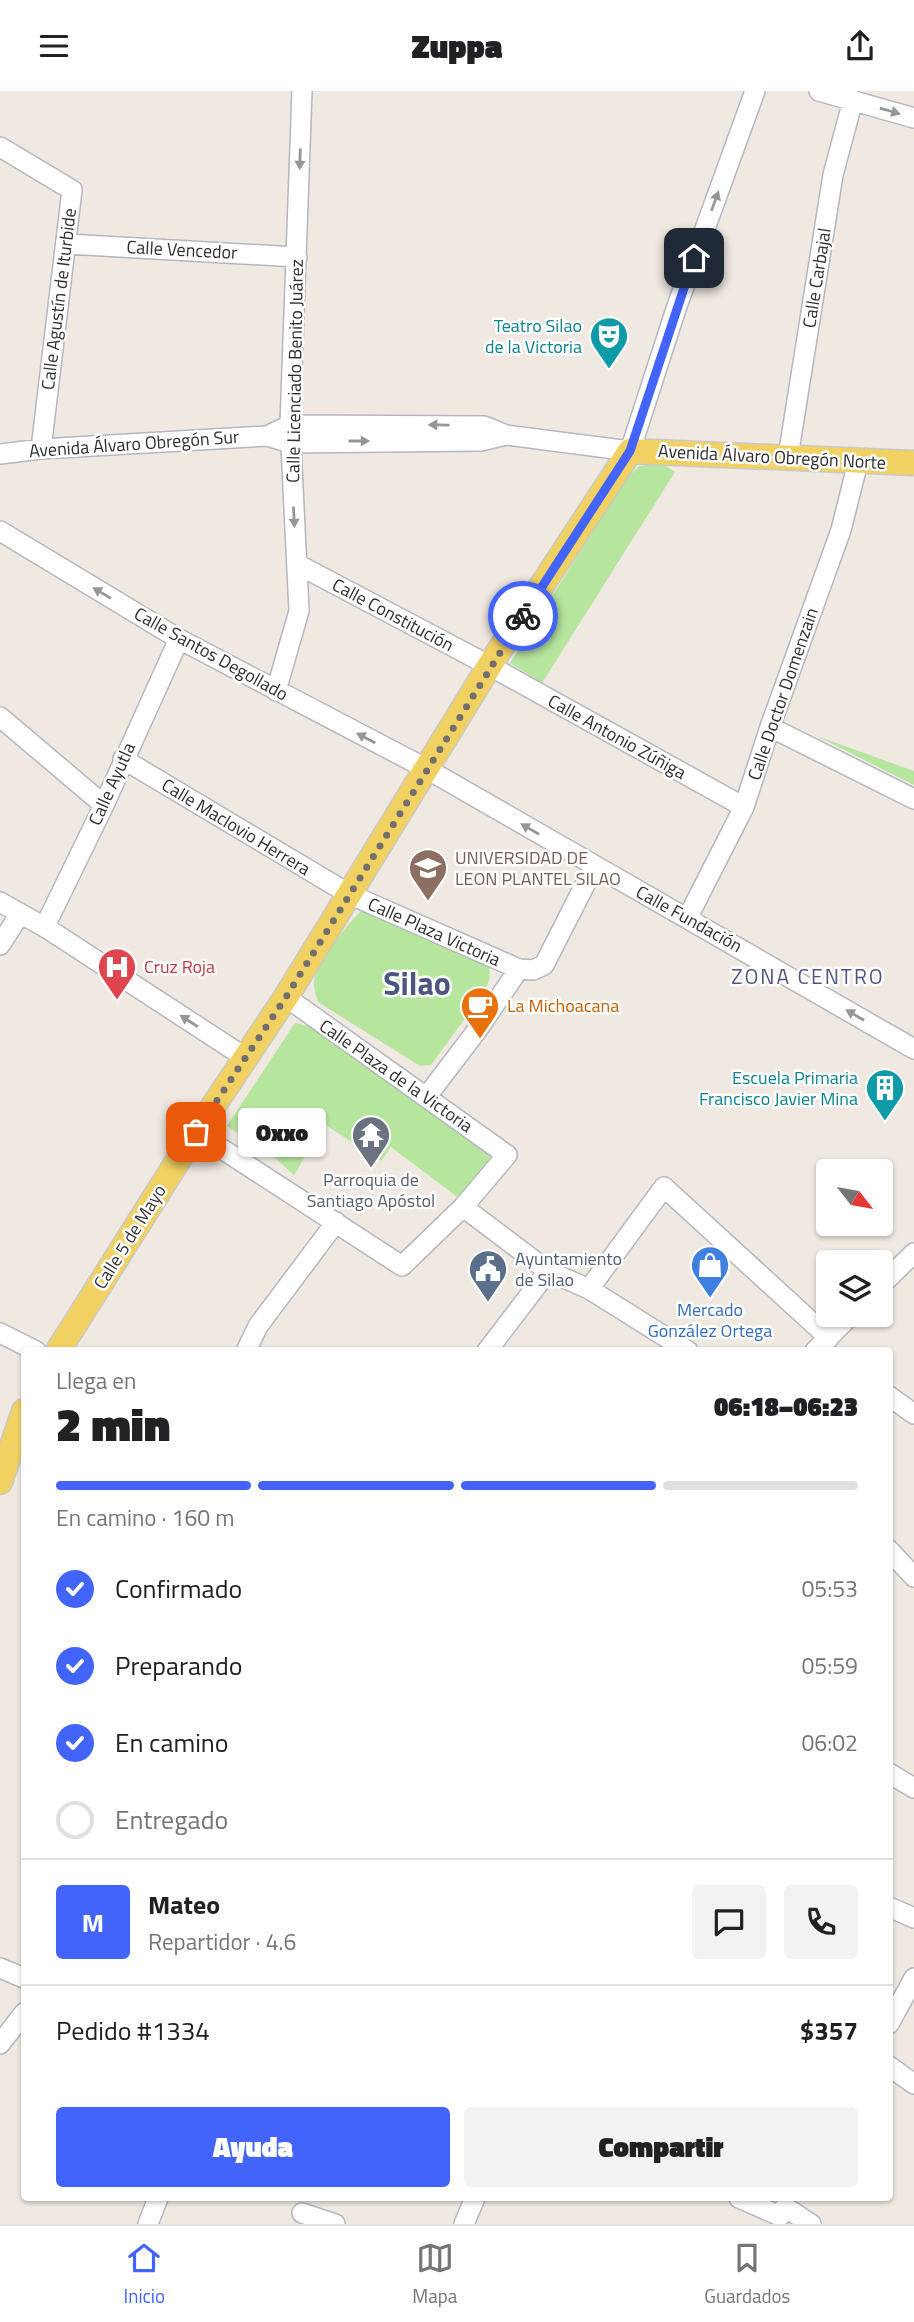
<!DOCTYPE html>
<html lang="es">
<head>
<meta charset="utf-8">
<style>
  :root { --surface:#fff; --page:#f2f2f2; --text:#202124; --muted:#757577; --line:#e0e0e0; --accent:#4264fb }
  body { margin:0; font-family:"Titillium Web",sans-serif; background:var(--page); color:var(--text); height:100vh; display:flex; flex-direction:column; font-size:26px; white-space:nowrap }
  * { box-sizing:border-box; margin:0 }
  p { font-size:23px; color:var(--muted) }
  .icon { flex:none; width:38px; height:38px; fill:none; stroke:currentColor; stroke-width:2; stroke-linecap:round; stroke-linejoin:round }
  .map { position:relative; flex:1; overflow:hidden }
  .side { position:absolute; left:21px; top:1256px; width:872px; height:854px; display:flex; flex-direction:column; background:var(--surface); border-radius:7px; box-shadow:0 2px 5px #0004 }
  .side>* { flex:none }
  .needle { width:46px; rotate:121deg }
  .controls { position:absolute; left:816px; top:1068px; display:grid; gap:14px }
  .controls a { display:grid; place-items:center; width:77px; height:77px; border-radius:7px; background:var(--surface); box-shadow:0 2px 5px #0004; font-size:35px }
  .pin { position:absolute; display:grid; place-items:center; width:60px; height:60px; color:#fff; margin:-30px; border-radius:14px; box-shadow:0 4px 10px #0006 }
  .courier { position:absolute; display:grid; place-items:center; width:70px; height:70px; margin:-35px; border:5px solid #4264fb; border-radius:50%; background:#fff; color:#222; box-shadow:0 2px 9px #0007 }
  .bubble { position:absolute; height:49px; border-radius:7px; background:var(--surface); box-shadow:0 2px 5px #0004; font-size:23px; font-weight:800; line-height:49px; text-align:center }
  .overview em { font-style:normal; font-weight:800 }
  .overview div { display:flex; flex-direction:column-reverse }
  .overview { display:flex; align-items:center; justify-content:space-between; height:119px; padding:0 35px }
  h1 { font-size:46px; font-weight:800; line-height:52px }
  .bar { display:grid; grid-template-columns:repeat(4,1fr); gap:10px 7px; align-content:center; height:84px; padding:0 35px }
  .bar i { height:9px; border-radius:5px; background:var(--line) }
  .bar .current { background:var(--accent) }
  .bar p { grid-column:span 4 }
  .line { display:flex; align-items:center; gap:18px; padding:0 35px; border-top:2px solid var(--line) }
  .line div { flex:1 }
  .round { display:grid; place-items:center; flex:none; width:74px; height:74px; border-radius:7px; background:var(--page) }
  ol { padding:0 35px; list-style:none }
  li { display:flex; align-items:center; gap:21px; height:77px }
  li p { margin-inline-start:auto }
  li .icon { padding:7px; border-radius:50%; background:var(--accent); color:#fff; stroke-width:4 }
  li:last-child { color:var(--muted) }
  li i { width:38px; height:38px; border:4px solid var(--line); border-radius:50% }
  .primary-button { display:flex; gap:14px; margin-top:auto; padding:14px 35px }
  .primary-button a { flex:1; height:80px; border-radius:7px; background:var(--accent); color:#fff; font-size:28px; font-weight:800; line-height:80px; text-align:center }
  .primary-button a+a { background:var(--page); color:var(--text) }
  header { display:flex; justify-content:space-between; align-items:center; height:91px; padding:0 35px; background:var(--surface); font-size:32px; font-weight:800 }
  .tab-bar { display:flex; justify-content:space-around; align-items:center; height:98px; border-top:2px solid var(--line); background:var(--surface); font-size:19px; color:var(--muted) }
  .tab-bar a { display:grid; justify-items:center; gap:4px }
  .tab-bar .current { color:var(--accent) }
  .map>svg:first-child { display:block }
</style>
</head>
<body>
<header><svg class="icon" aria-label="menu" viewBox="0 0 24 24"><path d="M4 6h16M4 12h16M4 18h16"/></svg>Zuppa<svg class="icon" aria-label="share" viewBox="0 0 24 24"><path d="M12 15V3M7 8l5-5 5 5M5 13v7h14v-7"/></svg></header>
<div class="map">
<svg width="914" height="2133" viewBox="0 0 914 2133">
  <rect width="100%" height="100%" fill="#efe9e1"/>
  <path fill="#b6e59e" d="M661 372 675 381 542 592 510 572 626 388 639 375Z
    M817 645 914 680V694Z
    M364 818 489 873 490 886 485 900 431 974 420 975 318 911C315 901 312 892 316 883 323 866 350 828 364 818Z
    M295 932 319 937 498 1066 460 1108 391 1056 381 1070 324 1033 294 1084 275 1067 227 1035Z"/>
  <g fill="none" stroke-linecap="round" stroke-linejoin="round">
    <g stroke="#b4b7c1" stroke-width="22">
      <path id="minor" d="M819 0 914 27
        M0 56 72 99 41 358
        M67 153 297 166
        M267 345 290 334 484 335 506 344 630 360 677 215 755 0
        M0 363 41 358 267 345 290 352 481 350 506 344
        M788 366 833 84 853 9
        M0 440 179 548 427 678 914 958
        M297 473 490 575 744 716
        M276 600 299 520 290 334 302 0
        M0 626 104 714
        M770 636 914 708
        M123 668 349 803 519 878
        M0 811 48 838 246 967
        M688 826 744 716 770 636 841 439 858 371
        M48 838V829L104 714 179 548
        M0 854 20 823
        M427 1005 478 938 519 878 533 879 544 874 594 776
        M196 1041 402 1175 463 1116 507 1064 286 906
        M463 1116 548 1180 589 1198 688 1260
        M880 1195 914 1162
        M589 1198 664 1096 829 1247
        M0 1242 36 1260
        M246 1260 258 1235 336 1131
        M487 1260 548 1180
        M815 1260 852 1223
        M889 1305 914 1323
        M889 1459 914 1486
        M889 1682 914 1697
        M889 1816 914 1827
        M0 1877 24 1887
        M889 1933 914 1887
        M0 1953 24 1922
        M889 1975 914 1993
        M739 2107 780 2125
        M785 2116 811 2133
        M302 2122 335 2133
        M148 2133 158 2107
        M464 2133 475 2107"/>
    </g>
    <g stroke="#c9c9c9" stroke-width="27">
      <path id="major" d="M58 1260 196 1041 286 906 493 569 630 360 914 372
        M0 1391 24 1320"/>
    </g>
    <use href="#minor" stroke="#fff" stroke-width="19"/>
    <use href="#major" stroke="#f2d163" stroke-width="24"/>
  </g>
  <defs><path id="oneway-solid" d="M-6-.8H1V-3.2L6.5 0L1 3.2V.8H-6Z" transform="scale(1.75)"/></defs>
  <g fill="#969696">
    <use href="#oneway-solid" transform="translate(890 20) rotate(16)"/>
    <use href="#oneway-solid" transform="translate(300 68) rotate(92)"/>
    <use href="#oneway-solid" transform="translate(715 110) rotate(-70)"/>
    <use href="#oneway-solid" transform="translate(439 334) rotate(-179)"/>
    <use href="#oneway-solid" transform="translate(359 350)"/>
    <use href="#oneway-solid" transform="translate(294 426) rotate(87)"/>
    <use href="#oneway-solid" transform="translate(102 502) rotate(-149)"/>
    <use href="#oneway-solid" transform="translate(366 647) rotate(-152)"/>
    <use href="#oneway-solid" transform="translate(530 738) rotate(-150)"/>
    <use href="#oneway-solid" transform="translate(855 924) rotate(-150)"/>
    <use href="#oneway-solid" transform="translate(189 930) rotate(-147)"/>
  </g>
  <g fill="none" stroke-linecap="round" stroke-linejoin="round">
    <path stroke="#726f6d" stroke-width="7" stroke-dasharray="0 12.6" d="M196 1041 286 906 523 525"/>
    <path stroke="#4264fb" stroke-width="9" d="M523 525 630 360 694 167"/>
  </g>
  <defs>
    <g id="theatre-pin" transform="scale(2.0125)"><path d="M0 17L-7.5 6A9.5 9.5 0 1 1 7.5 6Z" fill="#0f9aa8" stroke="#fff"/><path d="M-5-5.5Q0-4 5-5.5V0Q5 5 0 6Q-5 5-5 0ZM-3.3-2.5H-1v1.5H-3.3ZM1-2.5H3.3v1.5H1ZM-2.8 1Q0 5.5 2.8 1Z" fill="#fff"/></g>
    <g id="university-pin" transform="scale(2.0125)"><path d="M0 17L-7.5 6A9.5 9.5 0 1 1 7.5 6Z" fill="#8d6e63" stroke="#fff"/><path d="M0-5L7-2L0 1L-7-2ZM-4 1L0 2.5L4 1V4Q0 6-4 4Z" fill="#fff"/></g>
    <g id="hospital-pin" transform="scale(2.0125)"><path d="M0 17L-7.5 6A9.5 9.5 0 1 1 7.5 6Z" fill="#e0444e" stroke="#fff"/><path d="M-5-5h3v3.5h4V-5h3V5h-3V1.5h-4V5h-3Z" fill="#fff"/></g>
    <g id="cafe-pin" transform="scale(2.0125)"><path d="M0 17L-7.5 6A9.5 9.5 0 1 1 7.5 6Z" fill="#e8710a" stroke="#fff"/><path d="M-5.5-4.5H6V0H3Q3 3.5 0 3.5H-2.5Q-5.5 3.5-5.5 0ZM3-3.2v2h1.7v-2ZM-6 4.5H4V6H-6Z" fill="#fff"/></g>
    <g id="building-pin" transform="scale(2.0125)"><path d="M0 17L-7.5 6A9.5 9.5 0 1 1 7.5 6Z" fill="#0f9aa8" stroke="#fff"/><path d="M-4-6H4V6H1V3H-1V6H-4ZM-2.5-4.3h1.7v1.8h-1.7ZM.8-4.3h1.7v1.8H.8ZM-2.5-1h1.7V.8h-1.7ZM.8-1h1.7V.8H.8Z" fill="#fff"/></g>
    <g id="temple-pin" transform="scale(2.0125)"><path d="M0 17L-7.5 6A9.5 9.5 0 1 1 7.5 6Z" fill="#6b7280" stroke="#fff"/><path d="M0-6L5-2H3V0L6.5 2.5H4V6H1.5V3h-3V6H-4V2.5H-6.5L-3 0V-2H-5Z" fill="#fff"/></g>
    <g id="shop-pin" transform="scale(2.0125)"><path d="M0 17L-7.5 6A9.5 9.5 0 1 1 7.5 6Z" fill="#3f7fe0" stroke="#fff"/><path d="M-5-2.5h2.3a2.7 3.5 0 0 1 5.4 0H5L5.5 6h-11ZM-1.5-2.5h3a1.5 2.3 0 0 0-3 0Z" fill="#fff"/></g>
    <g id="civic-pin" transform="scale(2.0125)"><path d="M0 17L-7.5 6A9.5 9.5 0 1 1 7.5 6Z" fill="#5c6f8a" stroke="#fff"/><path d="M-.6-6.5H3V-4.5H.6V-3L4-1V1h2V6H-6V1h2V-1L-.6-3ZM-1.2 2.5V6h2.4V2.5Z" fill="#fff"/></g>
  </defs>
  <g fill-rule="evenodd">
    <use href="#theatre-pin" x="609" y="245"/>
    <use href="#university-pin" x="428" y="777"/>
    <use href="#hospital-pin" x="117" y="876"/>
    <use href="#cafe-pin" x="480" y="915"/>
    <use href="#building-pin" x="885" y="997"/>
    <use href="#temple-pin" x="371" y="1044"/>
    <use href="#shop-pin" x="710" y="1174"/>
    <use href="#civic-pin" x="488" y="1178"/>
  </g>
  <g text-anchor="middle" stroke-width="5" stroke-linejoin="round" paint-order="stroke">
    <g font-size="18" fill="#2e2e2e" stroke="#fff">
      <text transform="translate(182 159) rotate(3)" y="6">Calle Vencedor</text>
      <text transform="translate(817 187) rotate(-81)" y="6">Calle Carbajal</text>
      <text transform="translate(59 208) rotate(-83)" y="6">Calle Agustín de Iturbide</text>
      <text transform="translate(295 280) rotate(-89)" y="6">Calle Licenciado Benito Juárez</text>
      <text transform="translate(134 353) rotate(-4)" y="6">Avenida Álvaro Obregón Sur</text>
      <text transform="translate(772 366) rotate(3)" y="6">Avenida Álvaro Obregón Norte</text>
      <text transform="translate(393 524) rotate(28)" y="6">Calle Constitución</text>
      <text transform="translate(211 563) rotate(29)" y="6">Calle Santos Degollado</text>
      <text transform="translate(783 603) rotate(-71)" y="6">Calle Doctor Domenzain</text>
      <text transform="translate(617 646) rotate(29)" y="6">Calle Antonio Zúñiga</text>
      <text transform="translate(112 693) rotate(-66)" y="6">Calle Ayutla</text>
      <text transform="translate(236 736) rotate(31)" y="6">Calle Maclovio Herrera</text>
      <text transform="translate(689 828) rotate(29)" y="6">Calle Fundación</text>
      <text transform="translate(434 841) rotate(24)" y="6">Calle Plaza Victoria</text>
      <text transform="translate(396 985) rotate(35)" y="6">Calle Plaza de la Victoria</text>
      <text transform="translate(130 1146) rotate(-58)" y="6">Calle 5 de Mayo</text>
    </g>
    <g font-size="18" fill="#0d838f" stroke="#fff" text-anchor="end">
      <text x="582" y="241">Teatro Silao<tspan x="582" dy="21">de la Victoria</tspan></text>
      <text x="858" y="993">Escuela Primaria<tspan x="858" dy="21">Francisco Javier Mina</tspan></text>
    </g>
    <g font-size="18" fill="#785e54" stroke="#fff" text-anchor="start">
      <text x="455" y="773">UNIVERSIDAD DE<tspan x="455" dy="21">LEON PLANTEL SILAO</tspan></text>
    </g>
    <g font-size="18" fill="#be3a42" stroke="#fff" text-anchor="start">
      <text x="144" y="882">Cruz Roja</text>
    </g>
    <g font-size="18" fill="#c56008" stroke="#fff" text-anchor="start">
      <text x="507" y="921">La Michoacana</text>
    </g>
    <g font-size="18" fill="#5b616d" stroke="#fff">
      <text x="371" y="1095">Parroquia de<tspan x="371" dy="21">Santiago Apóstol</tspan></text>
    </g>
    <g font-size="18" fill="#4e5e75" stroke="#fff" text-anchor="start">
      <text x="515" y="1174">Ayuntamiento<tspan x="515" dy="21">de Silao</tspan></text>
    </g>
    <g font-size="18" fill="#366cbe" stroke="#fff">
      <text x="710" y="1225">Mercado<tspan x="710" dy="21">González Ortega</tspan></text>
    </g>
    <g font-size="21" letter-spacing="2" fill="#4d5680" stroke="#fff">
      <text x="808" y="893">ZONA CENTRO</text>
    </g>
    <g font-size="32" font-weight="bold" fill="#4d5680" stroke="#fff">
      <text x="417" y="904">Silao</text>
    </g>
  </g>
</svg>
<div class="controls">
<a><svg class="needle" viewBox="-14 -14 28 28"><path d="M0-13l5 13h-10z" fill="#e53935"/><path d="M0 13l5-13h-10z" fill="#757577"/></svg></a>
<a><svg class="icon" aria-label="layers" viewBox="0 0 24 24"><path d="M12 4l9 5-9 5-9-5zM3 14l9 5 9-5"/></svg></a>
</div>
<div class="pin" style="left:196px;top:1041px;background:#ea580c"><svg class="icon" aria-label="bag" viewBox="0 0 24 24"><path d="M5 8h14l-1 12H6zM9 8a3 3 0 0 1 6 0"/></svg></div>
<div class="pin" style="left:694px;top:167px;background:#1f2937"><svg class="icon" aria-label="home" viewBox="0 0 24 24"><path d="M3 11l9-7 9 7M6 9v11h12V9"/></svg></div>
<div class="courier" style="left:523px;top:525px"><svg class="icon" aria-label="bike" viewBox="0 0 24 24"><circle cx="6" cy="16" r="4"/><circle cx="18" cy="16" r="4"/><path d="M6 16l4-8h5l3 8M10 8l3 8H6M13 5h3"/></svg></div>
<div class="bubble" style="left:238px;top:1017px;width:88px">Oxxo</div>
<section class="side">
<div class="overview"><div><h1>2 min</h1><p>Llega en</p></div><em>06:18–06:23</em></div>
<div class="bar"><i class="current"></i><i class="current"></i><i class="current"></i><i></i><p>En camino · 160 m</p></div>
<ol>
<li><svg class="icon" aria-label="check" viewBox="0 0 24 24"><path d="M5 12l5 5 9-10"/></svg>Confirmado<p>05:53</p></li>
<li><svg class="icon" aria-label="check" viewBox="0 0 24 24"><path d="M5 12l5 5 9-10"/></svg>Preparando<p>05:59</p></li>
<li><svg class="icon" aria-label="check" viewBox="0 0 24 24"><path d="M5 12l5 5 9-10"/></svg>En camino<p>06:02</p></li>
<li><i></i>Entregado</li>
</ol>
<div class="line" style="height:126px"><b class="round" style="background:var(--accent);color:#fff">M</b><div><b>Mateo</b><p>Repartidor · 4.6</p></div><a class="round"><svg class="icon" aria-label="chat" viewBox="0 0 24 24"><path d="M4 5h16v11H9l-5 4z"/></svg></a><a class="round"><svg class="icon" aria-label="phone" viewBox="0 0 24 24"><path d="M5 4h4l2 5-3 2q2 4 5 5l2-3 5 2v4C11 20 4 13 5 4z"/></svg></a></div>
<div class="line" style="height:91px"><div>Pedido #1334</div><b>$357</b></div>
<div class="primary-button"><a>Ayuda</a><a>Compartir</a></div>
</section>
</div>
<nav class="tab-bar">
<a class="current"><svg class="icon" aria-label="home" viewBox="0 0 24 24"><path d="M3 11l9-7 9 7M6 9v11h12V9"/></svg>Inicio</a>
<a><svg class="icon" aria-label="map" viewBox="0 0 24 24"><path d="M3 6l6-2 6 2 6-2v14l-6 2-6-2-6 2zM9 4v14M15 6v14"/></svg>Mapa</a>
<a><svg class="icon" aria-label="saved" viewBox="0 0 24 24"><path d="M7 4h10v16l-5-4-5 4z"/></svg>Guardados</a>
</nav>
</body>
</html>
